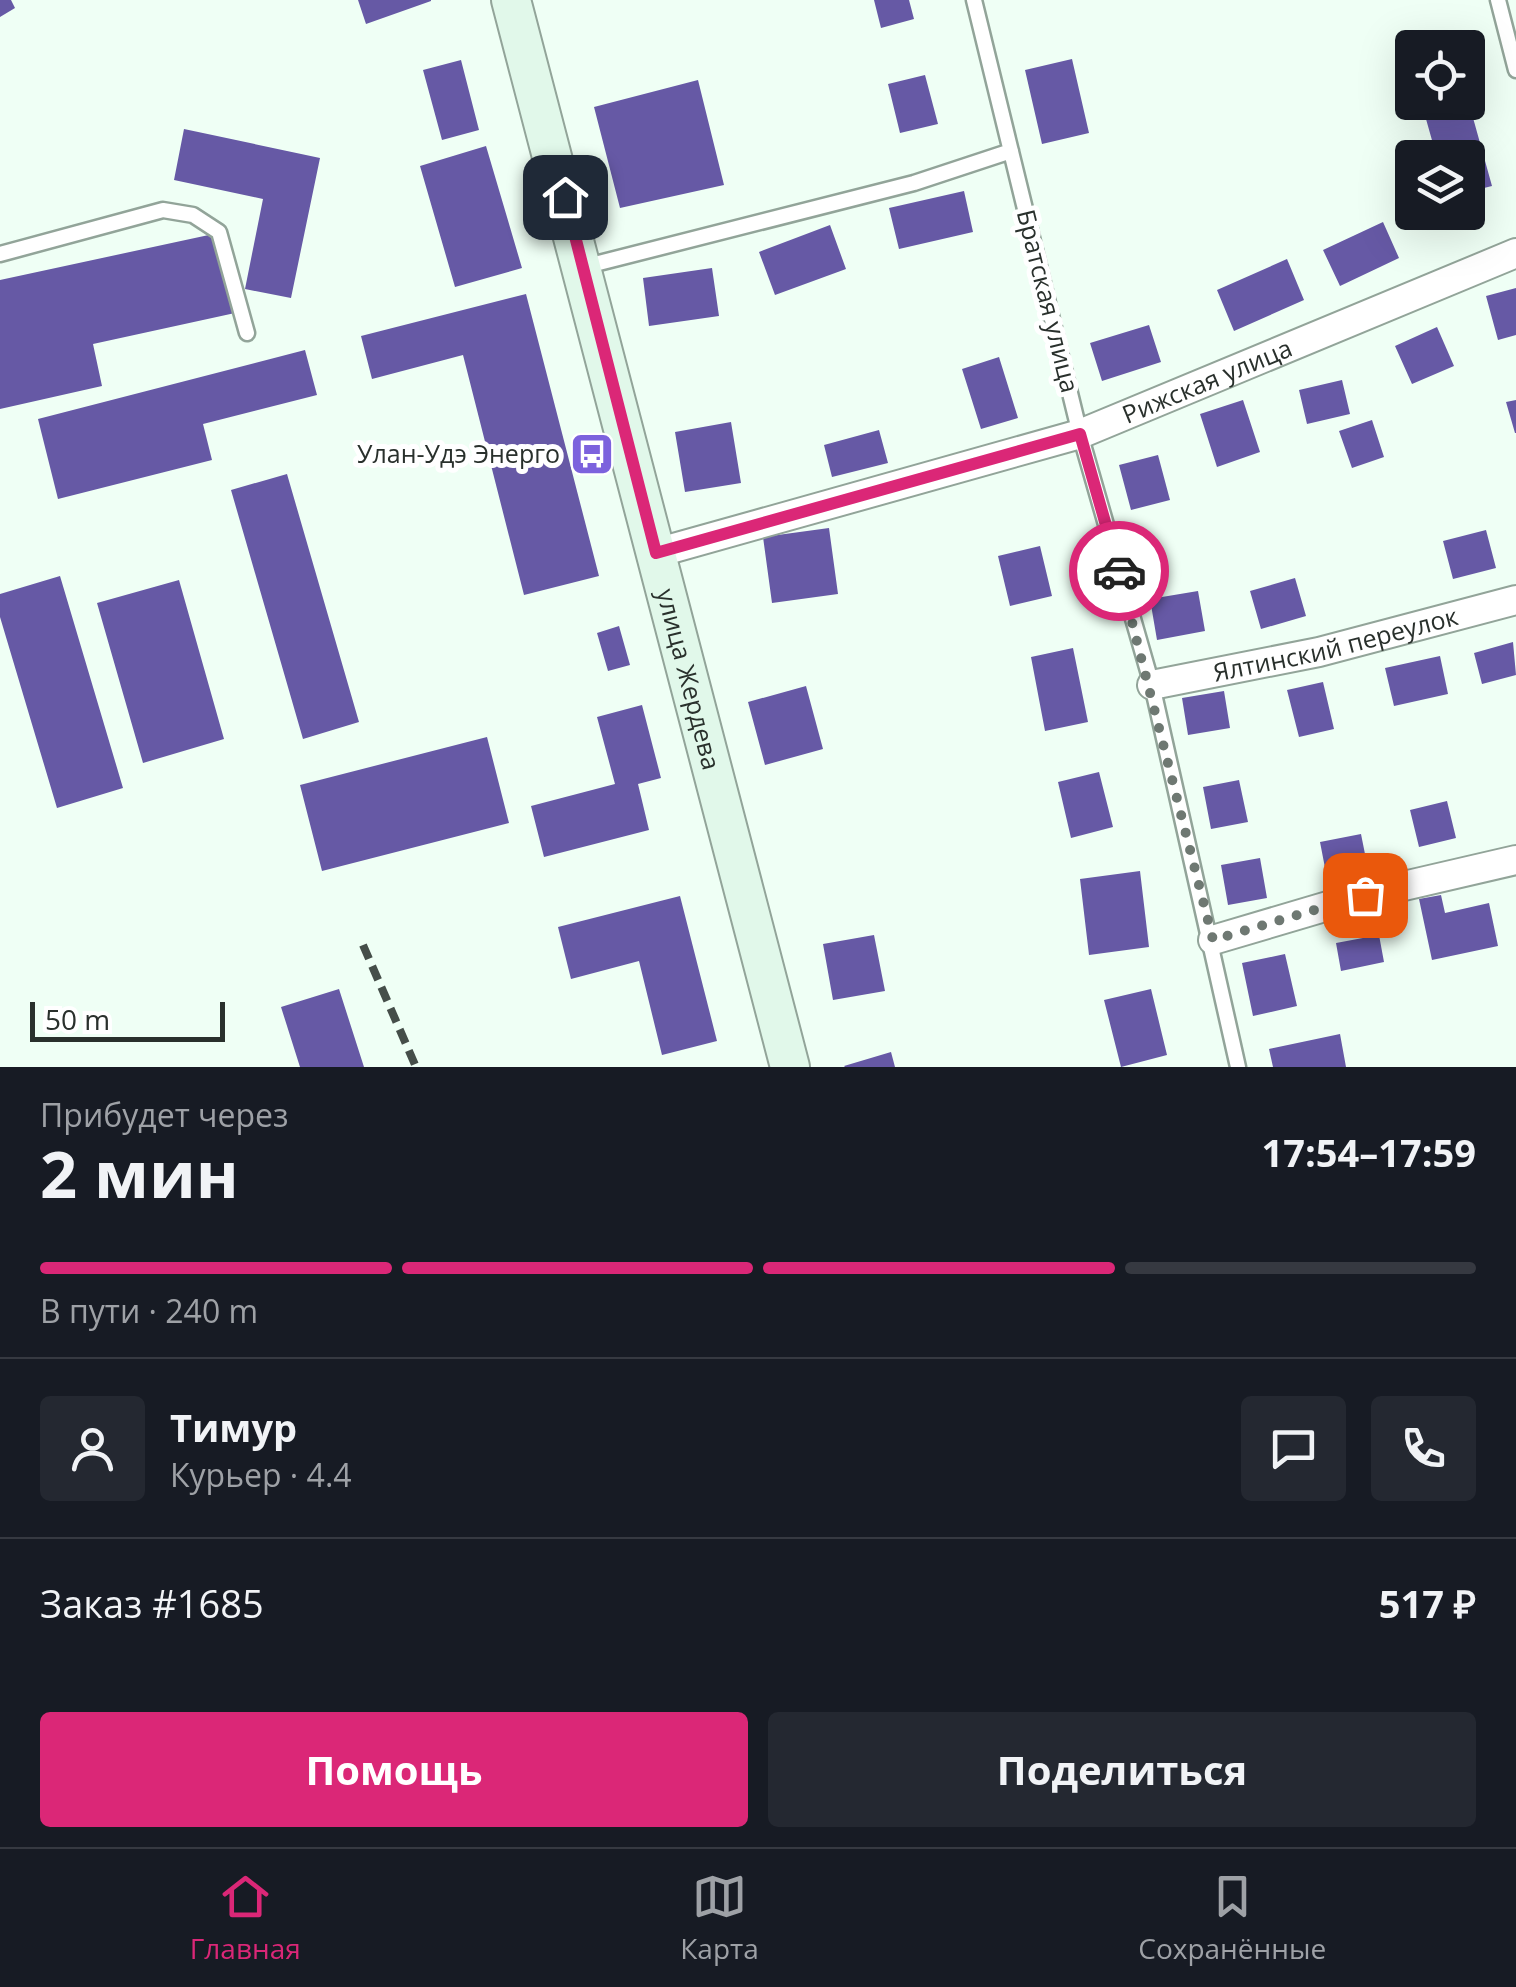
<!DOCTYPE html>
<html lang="ru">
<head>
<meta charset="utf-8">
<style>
  :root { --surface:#171b24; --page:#242831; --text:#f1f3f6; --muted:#9ea1a6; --line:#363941; --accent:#db2777 }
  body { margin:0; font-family:"Open Sans",sans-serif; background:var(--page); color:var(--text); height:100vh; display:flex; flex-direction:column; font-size:38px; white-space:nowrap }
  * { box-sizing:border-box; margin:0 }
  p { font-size:32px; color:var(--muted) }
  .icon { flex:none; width:55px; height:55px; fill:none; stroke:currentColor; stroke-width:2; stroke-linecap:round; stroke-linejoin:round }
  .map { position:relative; height:1067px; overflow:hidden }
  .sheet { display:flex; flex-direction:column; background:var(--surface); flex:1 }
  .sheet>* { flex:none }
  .tools { position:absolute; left:1395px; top:30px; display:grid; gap:20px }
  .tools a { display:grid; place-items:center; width:90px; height:90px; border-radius:10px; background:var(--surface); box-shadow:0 10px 40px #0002; font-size:50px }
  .scale { position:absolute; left:30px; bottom:25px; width:195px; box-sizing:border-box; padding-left:10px; border:5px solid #29302c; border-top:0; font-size:28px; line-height:35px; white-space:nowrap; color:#29302c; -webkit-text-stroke:8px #fff; paint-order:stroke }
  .pin { position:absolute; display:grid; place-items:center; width:85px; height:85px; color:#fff; margin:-42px; border-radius:20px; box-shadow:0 5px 15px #0006 }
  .courier { position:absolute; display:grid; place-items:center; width:100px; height:100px; margin:-50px; border:8px solid #db2777; border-radius:50%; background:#fff; color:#222; box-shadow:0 2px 12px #0007 }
  .head em { font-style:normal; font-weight:700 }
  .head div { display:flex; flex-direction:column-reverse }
  .head { display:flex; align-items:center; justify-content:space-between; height:170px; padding:0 40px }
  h1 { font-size:65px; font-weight:700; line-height:75px }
  .bar { display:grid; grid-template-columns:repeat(4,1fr); gap:15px 10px; align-content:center; height:120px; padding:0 40px }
  .bar i { height:12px; border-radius:8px; background:var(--line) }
  .bar .on { background:var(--accent) }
  .bar p { grid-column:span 4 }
  .line { display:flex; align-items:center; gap:25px; padding:0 40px; border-top:2px solid var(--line) }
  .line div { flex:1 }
  .round { display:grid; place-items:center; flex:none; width:105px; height:105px; border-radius:10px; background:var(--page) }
  .cta { display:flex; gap:20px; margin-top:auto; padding:20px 40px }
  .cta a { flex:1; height:115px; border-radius:10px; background:var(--accent); color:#fff; font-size:40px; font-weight:700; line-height:115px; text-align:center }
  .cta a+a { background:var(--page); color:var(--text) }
  .tab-bar { display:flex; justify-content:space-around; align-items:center; height:140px; border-top:2px solid var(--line); background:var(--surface); font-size:28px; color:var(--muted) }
  .tab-bar a { display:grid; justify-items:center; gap:5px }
  .tab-bar .on { color:var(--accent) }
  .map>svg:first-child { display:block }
</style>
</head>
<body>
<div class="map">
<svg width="1516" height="1067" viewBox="0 0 1516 1067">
  <rect width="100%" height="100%" fill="#effff5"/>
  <path fill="#6659a5" d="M0 0H11L15 8 0 17Z
    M358 0H431V1L366 24Z
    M874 0H909L914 19 881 28Z
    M1072 59 1089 133 1042 144 1025 70Z
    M461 60 479 130 442 140 423 70Z
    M925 75 938 124 900 133 888 84Z
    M698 80 724 185 620 208 594 107Z
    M1470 107 1492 186 1468 192V158H1437L1426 119Z
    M184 129 320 158 291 298 245 289 263 199 174 180Z
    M486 146 522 268 455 287 420 166Z
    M964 191 973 232 899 249 889 208Z
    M1383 222 1399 258 1340 286 1323 250Z
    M830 225 846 269 775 295 759 252Z
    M218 233 235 313 93 344 102 386 0 409V280Z
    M1287 259 1304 300 1234 331 1217 290Z
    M712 268 719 316 649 326 643 278Z
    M1516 288V335L1498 340 1486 296Z
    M526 294 599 576 524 595 463 355 372 379 361 336Z
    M1149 325 1161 362 1102 381 1090 343Z
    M1437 327 1454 366 1412 384 1395 346Z
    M305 350 317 395 203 424 212 460 58 499 38 419Z
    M999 357 1018 418 981 429 962 369Z
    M1342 380 1350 414 1307 424 1299 390Z
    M1243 400 1260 452 1217 467 1200 414Z
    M1516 400V433H1515L1506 402Z
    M1372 420 1384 457 1352 468 1339 431Z
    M731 422 741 483 685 492 675 432Z
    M879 430 888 463 832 477 824 445Z
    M1158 455 1170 500 1131 510 1119 465Z
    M287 474 359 722 303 739 231 490Z
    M829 528 838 594 772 603 763 537Z
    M1486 530 1496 568 1453 579 1443 541Z
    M1040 546 1052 596 1010 606 998 556Z
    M60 576 123 788 57 808 0 617V594Z
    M1295 578 1306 616 1261 629 1250 591Z
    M179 580 224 739 143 763 97 603Z
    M1198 591 1205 631 1157 640 1150 599Z
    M619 626 630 665 608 671 597 633Z
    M1513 642 1516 675 1482 684 1474 653Z
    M1073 648 1088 722 1045 731 1031 657Z
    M1440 656 1448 694 1394 706 1385 668Z
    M1323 682 1334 729 1299 737 1287 690Z
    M806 686 823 749 765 765 748 702Z
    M1224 691 1230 728 1188 735 1182 698Z
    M642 705 661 778 638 784 649 830 544 857 531 806 615 784 597 717Z
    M487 737 509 823 322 871 300 785Z
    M1099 772 1113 827 1071 838 1058 782Z
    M1239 780 1248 822 1211 829 1203 787Z
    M1447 801 1456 838 1419 847 1410 810Z
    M1361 834 1367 864 1326 873 1320 842Z
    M1260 858 1267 898 1228 905 1221 865Z
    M1140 871 1149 947 1089 955 1080 879Z
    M1441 895 1445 913 1489 903 1498 946 1432 960 1419 899Z
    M680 896 717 1041 662 1055 639 961 571 979 558 927Z
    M874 935 885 991 833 1000 823 944Z
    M1379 935 1384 962 1341 971 1336 943Z
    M1285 954 1297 1006 1253 1016 1242 963Z
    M339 989 364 1067H300L281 1007Z
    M1151 989 1167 1055 1121 1067 1104 1000Z
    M1340 1034 1346 1067H1273L1269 1049Z
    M891 1052 895 1067H845L844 1066Z"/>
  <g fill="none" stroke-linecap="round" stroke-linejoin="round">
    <g stroke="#92a499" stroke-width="19">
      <path id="service" d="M974 0 1080 434 1152 685 1238 1067
        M1498 0 1516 70
        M0 254 163 210 193 215 219 232 247 333
        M583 267 914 183 1011 151"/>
    </g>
    <g stroke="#92a499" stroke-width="32">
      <g id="minor">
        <path id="s1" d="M656 553 1080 434 1516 253"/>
        <path id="s2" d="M1152 685 1319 652 1516 600"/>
        <path d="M1213 940 1365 895 1516 860"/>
      </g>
    </g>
    <g stroke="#92a499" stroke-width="42">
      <g id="secondary">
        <path id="s3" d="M511 0 790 1067"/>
      </g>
    </g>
    <use href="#service" stroke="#fff" stroke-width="14"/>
    <use href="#minor" stroke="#fff" stroke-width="28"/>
    <use href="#secondary" stroke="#e1f8ea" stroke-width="38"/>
    <path stroke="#454e49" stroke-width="8" stroke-dasharray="15 8" stroke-linecap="butt" d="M363 945 416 1067"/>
  </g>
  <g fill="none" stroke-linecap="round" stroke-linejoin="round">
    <path stroke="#6e7872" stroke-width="10" stroke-dasharray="0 18" d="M1119 571 1213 940 1365 895"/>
    <path stroke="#db2777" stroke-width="12" d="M565 197 656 553 1080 434 1119 571"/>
  </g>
  <defs>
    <g id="bus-square" transform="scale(2.25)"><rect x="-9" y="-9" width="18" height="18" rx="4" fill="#7c62dd" stroke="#fff"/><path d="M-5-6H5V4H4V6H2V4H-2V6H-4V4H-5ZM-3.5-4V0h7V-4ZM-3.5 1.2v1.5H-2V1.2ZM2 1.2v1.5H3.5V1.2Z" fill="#fff"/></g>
  </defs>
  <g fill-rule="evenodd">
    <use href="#bus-square" x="592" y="454"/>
  </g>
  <g text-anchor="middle" stroke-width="10" stroke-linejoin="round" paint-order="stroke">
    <g font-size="25" fill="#29302c" stroke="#fff">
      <text transform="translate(1048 301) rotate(76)" y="9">Братская улица</text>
      <text dy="9" stroke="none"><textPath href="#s1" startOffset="578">Рижская улица</textPath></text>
      <text dy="9" stroke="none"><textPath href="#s2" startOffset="188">Ялтинский переулок</textPath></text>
      <text dy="9" stroke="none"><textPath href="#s3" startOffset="702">улица Жердева</textPath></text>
    </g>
    <g font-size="25" fill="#29302c" stroke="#fff" text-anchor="end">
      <text x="560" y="463">Улан-Удэ Энерго</text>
    </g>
  </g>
</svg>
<div class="tools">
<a><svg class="icon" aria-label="locate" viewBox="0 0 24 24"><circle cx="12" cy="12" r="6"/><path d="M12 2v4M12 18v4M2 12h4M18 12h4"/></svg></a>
<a><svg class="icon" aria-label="layers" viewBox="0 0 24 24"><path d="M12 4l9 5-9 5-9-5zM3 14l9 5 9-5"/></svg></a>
</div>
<div class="scale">50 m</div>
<div class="pin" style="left:1365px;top:895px;background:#ea580c"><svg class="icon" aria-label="bag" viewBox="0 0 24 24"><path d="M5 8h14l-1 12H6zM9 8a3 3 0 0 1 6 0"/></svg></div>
<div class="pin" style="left:565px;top:197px;background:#1f2937"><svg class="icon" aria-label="home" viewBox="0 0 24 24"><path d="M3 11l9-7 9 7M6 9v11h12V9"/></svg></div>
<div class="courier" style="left:1119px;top:571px"><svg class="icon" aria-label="car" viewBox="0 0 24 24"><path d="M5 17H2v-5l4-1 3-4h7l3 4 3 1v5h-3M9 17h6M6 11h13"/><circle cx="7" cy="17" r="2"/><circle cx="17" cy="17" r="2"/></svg></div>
</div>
<section class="sheet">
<div class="head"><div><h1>2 мин</h1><p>Прибудет через</p></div><em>17:54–17:59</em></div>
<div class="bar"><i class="on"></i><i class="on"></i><i class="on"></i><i></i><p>В пути · 240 m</p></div>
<div class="line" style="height:180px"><a class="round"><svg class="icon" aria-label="person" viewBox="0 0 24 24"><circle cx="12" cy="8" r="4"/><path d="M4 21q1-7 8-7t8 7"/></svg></a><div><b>Тимур</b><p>Курьер · 4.4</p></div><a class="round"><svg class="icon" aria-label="chat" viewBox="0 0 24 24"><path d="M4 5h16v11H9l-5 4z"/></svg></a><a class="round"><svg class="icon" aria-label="phone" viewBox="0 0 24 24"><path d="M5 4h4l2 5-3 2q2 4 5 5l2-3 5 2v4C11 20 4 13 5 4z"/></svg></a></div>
<div class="line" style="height:130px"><div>Заказ #1685</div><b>517 ₽</b></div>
<div class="cta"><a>Помощь</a><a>Поделиться</a></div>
</section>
<nav class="tab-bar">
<a class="on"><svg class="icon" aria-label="home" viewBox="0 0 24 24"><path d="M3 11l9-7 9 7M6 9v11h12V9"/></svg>Главная</a>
<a><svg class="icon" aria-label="map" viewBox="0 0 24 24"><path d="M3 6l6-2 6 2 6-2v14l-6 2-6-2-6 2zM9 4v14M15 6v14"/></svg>Карта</a>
<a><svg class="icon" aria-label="saved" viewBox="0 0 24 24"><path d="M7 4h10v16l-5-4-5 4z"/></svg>Сохранённые</a>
</nav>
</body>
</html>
